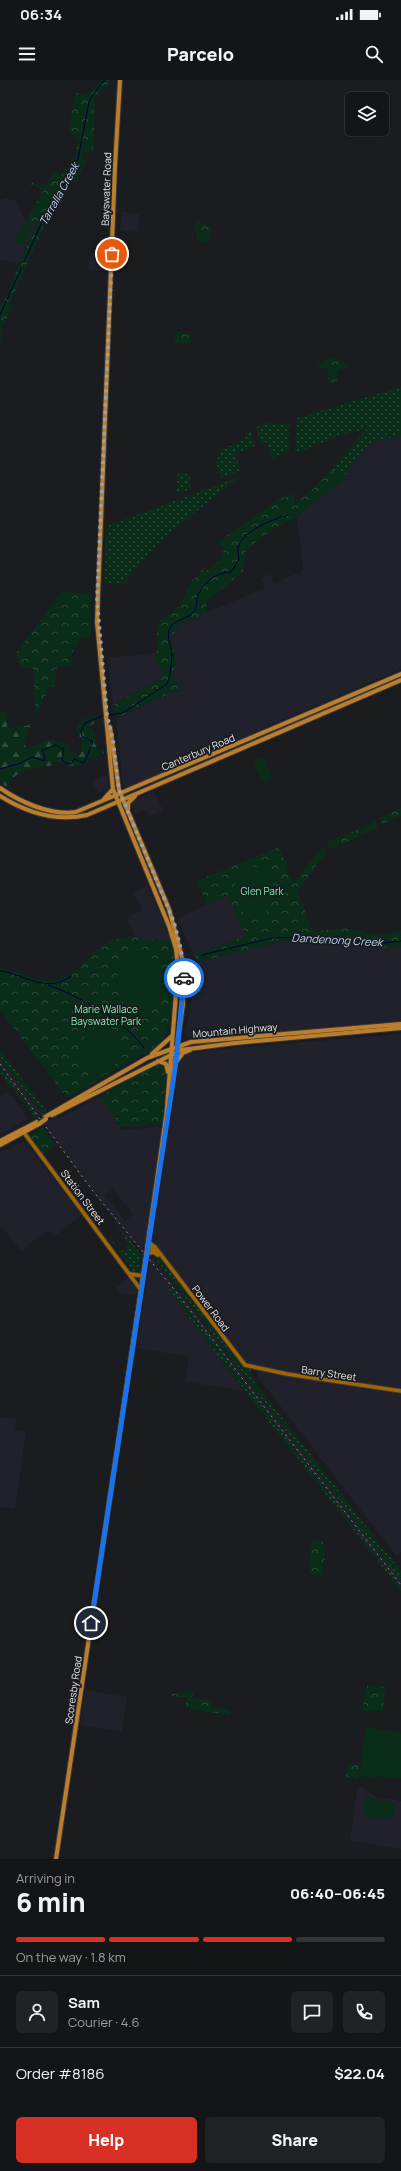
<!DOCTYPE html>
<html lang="en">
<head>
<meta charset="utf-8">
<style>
  :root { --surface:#141517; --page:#212224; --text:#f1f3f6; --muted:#9d9fa1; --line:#333436; --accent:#d93025 }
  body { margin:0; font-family:Manrope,sans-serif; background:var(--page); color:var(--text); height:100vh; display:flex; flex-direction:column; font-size:15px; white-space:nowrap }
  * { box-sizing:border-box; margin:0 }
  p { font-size:13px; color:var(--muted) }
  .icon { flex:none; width:22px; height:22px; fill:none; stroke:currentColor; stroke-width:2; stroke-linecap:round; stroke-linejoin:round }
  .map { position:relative; height:1779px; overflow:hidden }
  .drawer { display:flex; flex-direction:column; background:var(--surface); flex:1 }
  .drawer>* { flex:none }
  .buttons { position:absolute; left:345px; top:12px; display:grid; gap:8px }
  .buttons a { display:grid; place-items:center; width:44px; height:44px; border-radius:6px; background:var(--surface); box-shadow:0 1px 3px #0004,0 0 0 1px var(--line); font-size:20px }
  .pin { position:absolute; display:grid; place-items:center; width:34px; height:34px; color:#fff; margin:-17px; border:2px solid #fff; border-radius:50%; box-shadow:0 1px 4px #0007 }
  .courier { position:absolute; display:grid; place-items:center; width:40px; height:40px; margin:-20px; border:3px solid #1a73e8; border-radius:50%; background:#fff; color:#222; box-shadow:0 1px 5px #0007 }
  .overview em { font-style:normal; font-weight:800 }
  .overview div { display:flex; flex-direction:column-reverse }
  .overview { display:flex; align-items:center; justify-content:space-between; height:68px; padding:0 16px }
  h1 { font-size:26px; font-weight:800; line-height:30px }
  .bar { display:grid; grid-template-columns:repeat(4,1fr); gap:6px 4px; align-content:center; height:48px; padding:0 16px }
  .bar i { height:5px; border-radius:3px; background:var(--line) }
  .bar .on { background:var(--accent) }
  .bar p { grid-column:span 4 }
  .line { display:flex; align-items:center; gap:10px; padding:0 16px; border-top:1px solid var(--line) }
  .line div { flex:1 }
  .round { display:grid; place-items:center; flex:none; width:42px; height:42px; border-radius:6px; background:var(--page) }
  .primary-button { display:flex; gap:8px; margin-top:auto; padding:8px 16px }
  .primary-button a { flex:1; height:46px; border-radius:6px; background:var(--accent); color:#fff; font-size:16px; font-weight:800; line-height:46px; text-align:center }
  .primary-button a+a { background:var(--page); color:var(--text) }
  .status { display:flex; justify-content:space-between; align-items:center; height:28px; padding:0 20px; background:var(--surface); direction:ltr }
  .status svg { height:11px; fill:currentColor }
  header { display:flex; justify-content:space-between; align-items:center; height:52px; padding:0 16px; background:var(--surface); font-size:18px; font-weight:800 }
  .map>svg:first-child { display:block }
</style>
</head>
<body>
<div class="status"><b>06:34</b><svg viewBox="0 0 49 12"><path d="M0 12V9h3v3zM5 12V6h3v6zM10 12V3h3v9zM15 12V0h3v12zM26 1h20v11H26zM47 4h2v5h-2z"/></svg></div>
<header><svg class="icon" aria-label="menu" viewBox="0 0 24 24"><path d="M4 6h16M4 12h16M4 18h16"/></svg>Parcelo<svg class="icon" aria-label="search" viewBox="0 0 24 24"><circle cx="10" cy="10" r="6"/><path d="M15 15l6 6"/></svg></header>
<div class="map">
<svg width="401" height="1779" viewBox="0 0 401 1779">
  <defs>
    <pattern id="grass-dots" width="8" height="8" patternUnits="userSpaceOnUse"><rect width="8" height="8" fill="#0a2d1a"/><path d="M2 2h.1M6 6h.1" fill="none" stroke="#2e4b3b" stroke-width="1.8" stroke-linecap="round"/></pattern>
    <pattern id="forest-firs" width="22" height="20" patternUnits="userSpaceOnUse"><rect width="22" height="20" fill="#0a2d1a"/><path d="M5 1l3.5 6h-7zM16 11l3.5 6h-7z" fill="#2e4b3b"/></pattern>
    <pattern id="park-crowns" width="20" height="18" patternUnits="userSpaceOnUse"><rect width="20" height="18" fill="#0a2d1a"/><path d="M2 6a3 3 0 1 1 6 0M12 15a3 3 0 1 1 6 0" fill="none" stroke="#2e4b3b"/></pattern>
  </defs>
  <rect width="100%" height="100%" fill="#1b1c1f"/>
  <path fill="#20212a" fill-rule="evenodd" d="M4 118 15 120 26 141 37 142 19 183 0 180V121Z
    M121 131 139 134 138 151 127 152 120 150Z
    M91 173 105 175 104 191 88 189Z
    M401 356V589L128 707 124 705 122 699 116 638 180 609 173 594V590L177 583 171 561 178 545 264 508 261 498 270 494 274 503 303 491 297 437 342 400 350 386 371 362Z
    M154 573 161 590V598L113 625 108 578Z
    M107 695 108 711 107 715 106 710 98 713 92 701Z
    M154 711 163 730 150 736 145 730 135 734 130 722Z
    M147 806 156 824 171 860 159 861 135 857 127 837 142 830 133 812Z
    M228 815 246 856 194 875 177 839Z
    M345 861 383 868 401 866V941L190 959 185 956 198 882 280 862Z
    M401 954V1472L397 1477 258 1297V1287L249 1284 244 1280 153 1162 145 1160 142 1171 107 1131 43 1045 57 1035 59 1038 101 1016 122 1050 156 1047 168 1049 179 983 187 974 210 970ZM113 1109 133 1134 125 1141 105 1115Z
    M0 979 21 1007 43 1035 38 1038 0 986Z
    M8 1011 29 1039 0 1055V1016Z
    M24 1061 81 1135 55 1156H53L48 1150 21 1171 2 1147H0V1071L5 1069 6 1070Z
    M151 1175 401 1501V1507L171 1207 168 1209 244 1311 186 1302 189 1277 136 1268Z
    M129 1197 137 1208 136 1216 120 1213 116 1208Z
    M0 1337 17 1339 15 1350 26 1352 15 1429 0 1427Z
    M85 1610 127 1617 122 1652 80 1645Z
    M358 1705 376 1717 401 1721V1769L350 1761Z"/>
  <path fill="url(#grass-dots)" d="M401 307V356L371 362 350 386 345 396 330 390 367 349 337 356 300 372 295 371 297 338Z
    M266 343 290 344 289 371 272 378 267 362 261 364 256 347Z
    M250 351 255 366 235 374 241 391 221 398 216 384 220 370 246 359 245 353Z
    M178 393 190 394V410L176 414Z
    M239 397 161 460 124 503 104 504 107 446Z
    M0 970 46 1030 43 1035 0 979Z
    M0 986 38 1038 33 1040 31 1031 23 1021 22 1022 13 1008H10L0 992Z
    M112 1139 142 1175 139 1192 135 1193 109 1159 111 1158 120 1171 127 1169 126 1167 129 1164Z
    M151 1173 158 1176 241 1285 252 1290V1299L401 1491V1501Z
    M171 1207 401 1507V1511C324 1410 243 1311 168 1209Z"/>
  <path fill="url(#forest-firs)" d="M7 631V648L31 645 24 662 27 670C45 661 48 657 68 664L70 673 81 674 82 662 76 649 83 639 100 637V639L90 646 96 655 97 670 104 669V673C80 684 82 691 55 681L53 685C34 689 17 688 6 707L0 701V633Z"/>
  <path fill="url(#park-crowns)" d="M102 0H112L95 17 93 72 83 71 82 79 87 80 76 102 70 101 45 144 9 225 13 226 2 247 0 265V224H3L36 143 26 141 44 110 29 104 30 102 45 107 54 92 66 94 72 78H75L78 60 69 52 75 13 88 14Z
    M196 141 211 147 209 161 199 162 194 146Z
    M176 251 191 254V263H175Z
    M331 277 351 287 337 290V302L328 303 329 290 316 286Z
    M330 390 345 396 342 400 297 437 277 447 246 469 243 492 206 521 207 533 178 545 171 561 177 583C171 593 175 599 180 609L116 638 113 625 161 598V590L154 573 157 572V544L181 525 192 500 202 494 199 491 202 489 206 491 222 479 224 469 218 462 283 416V418L294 414 295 423 313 409Z
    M62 512 91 514V557H81L72 573 71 587H57L55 606 49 608 36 636 33 588H20L16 573Z
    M401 728V736L382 744 379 738Z
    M375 740 378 748 330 769 327 762 371 744Z
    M323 766 326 773 297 811 313 851 346 848 372 854 384 855 401 851V866L383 868 345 861 280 862 198 882 194 875 246 856 228 815 207 825 197 801 279 767 293 803Z
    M135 857 159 861 171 860C176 886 177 937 162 959 159 963 154 967 151 970L67 1018 0 930V888C18 890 37 904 56 900 80 895 92 867 114 860 120 858 128 858 135 857Z
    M157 984H163L166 996 162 1044 120 1047 101 1016Z
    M42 1046 54 1064 50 1071 44 1074 30 1056Z
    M312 1460 323 1461 325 1477 322 1496 309 1494Z
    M367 1604 385 1607 383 1631H362Z
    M188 1610 193 1611 192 1618 212 1621 211 1627 230 1630V1635L185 1628 187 1618 171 1616 172 1614 187 1612Z
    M348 1683 360 1685 358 1699 346 1697Z"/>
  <path fill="#0a2d1a" d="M25 143 32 145 22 168 15 160Z
    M263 677 272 699 262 703 253 681Z
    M249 786C297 786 264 869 239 826 231 811 235 794 249 786Z
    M144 874C166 881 169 913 153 928 120 957 97 868 144 874Z
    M101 945C142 950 112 1010 88 992 76 982 78 963 88 953 91 949 97 947 101 945Z
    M366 1647 401 1653V1699L379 1696 371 1698 359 1696Z
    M365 1715 373 1719 395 1723 394 1733 391 1738 367 1737 364 1726Z"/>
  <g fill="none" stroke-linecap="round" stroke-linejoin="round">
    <path stroke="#00003a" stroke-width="1" d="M24 182 42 142 78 79 89 22 92 16 105 0
      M0 235 21 189
      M109 635 123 633 167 604C170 597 172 582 172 574 171 565 167 560 169 550 172 539 189 540 195 530 197 526 196 520 198 515 205 501 217 492 231 492L239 480C239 476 237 471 238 468 242 451 273 439 288 435
      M0 689 21 683 32 677 44 681 45 677 42 670 56 665 64 670 62 680 65 683 71 684 74 679 84 683 93 662 82 656 81 651 85 643 102 636
      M202 875 272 858 303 857 383 863 401 861
      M0 891C26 894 46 915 71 896
      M48 905C78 916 126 941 144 968"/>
    <g stroke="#37383b" stroke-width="5.5">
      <path id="secondary" d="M22 1050 141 1210
        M148 1162 155 1167 245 1285 287 1294 401 1311
        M147 1166 157 1172
        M150 1173 153 1172 158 1175
        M131 1194 143 1196"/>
    </g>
    <g stroke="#37383b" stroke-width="6">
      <path id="primary" d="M120 0 115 86 97 542 113 709 169 846 176 869 178 889 166 1040
        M110 647 119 710 169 829 182 878 183 924 169 1025
        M0 708C20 722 51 736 76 732L401 594
        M0 716C27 733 56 742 87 735L401 600
        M104 719 113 709
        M128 729V723L135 716
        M152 974 172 956
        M158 981 166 984 168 992
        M176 982 183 973 190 970
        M52 1035 181 970 235 963 401 948
        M45 1037 147 978 191 962 401 944
        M0 1061 37 1042
        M0 1065 39 1044
        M147 1169 166 1037
        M56 1779 146 1176"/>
    </g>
    <use href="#secondary" stroke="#a06503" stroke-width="3.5"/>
    <use href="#primary" stroke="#ba7e2d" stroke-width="4"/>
    <path stroke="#8a8b8e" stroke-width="1" stroke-dasharray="2 4" stroke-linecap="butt" d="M0 984 92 1110 173 1208 401 1505"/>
    <g stroke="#37383b" stroke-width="6" stroke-linecap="butt">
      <path id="primary-bridge" d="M39 1044 46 1039
        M146 1176 147 1169"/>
    </g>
    <use href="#primary-bridge" stroke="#ba7e2d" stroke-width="4"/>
  </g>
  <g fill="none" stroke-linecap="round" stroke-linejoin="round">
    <path stroke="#9e9fa1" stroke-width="4" stroke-dasharray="0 7.2" d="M112 174 97 519 107 635 113 660 119 710 174 842 181 869 184 898"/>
    <path stroke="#1a73e8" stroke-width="5" d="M91 1543 176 982 184 898"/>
  </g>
  <g text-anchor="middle" stroke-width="3.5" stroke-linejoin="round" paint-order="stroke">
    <g font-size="10" fill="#e4e5e7" stroke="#1b1c1f">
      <text transform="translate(106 109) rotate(-88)" y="4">Bayswater Road</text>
      <text transform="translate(198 672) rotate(-23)" y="4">Canterbury Road</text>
      <text transform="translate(235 950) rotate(-5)" y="4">Mountain Highway</text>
      <text transform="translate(83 1117) rotate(53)" y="4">Station Street</text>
      <text transform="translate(211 1228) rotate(53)" y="4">Power Road</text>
      <text transform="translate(329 1293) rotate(8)" y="4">Barry Street</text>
      <text transform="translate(73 1610) rotate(-82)" y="4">Scoresby Road</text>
    </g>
    <g font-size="10" fill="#7df2ab" stroke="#1b1c1f">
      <text x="262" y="815">Glen Park</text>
      <text x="106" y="933">Marie Wallace<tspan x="106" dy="12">Bayswater Park</tspan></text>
    </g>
    <g font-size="11" font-style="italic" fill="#bcd2f8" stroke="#1b1c1f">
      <text transform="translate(59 114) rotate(-61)" y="4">Tarralla Creek</text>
      <text transform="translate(337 860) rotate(3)" y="4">Dandenong Creek</text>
    </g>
  </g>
</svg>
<div class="buttons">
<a><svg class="icon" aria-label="layers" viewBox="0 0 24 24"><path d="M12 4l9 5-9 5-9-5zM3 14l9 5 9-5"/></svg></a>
</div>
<div class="pin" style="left:112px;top:174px;background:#ea580c"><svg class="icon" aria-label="bag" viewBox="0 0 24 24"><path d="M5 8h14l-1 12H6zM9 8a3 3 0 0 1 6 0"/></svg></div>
<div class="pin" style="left:91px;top:1543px;background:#1f2937"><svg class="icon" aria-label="home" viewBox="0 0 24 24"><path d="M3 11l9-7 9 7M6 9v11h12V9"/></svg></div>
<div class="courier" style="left:184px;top:898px"><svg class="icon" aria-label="car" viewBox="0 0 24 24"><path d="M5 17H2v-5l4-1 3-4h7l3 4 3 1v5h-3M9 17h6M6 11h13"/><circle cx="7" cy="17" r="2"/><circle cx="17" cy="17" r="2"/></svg></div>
</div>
<section class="drawer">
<div class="overview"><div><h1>6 min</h1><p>Arriving in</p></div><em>06:40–06:45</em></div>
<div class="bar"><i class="on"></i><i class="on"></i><i class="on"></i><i></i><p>On the way · 1.8 km</p></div>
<div class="line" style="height:72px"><a class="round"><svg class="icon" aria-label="person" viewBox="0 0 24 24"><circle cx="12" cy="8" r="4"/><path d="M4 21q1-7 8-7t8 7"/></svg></a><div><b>Sam</b><p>Courier · 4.6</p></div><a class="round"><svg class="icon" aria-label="chat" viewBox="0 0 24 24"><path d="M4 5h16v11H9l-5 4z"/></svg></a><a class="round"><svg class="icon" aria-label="phone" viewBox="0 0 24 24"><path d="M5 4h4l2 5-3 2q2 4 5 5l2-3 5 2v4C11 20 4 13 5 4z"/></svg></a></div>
<div class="line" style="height:52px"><div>Order #8186</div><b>$22.04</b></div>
<div class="primary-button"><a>Help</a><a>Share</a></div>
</section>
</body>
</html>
